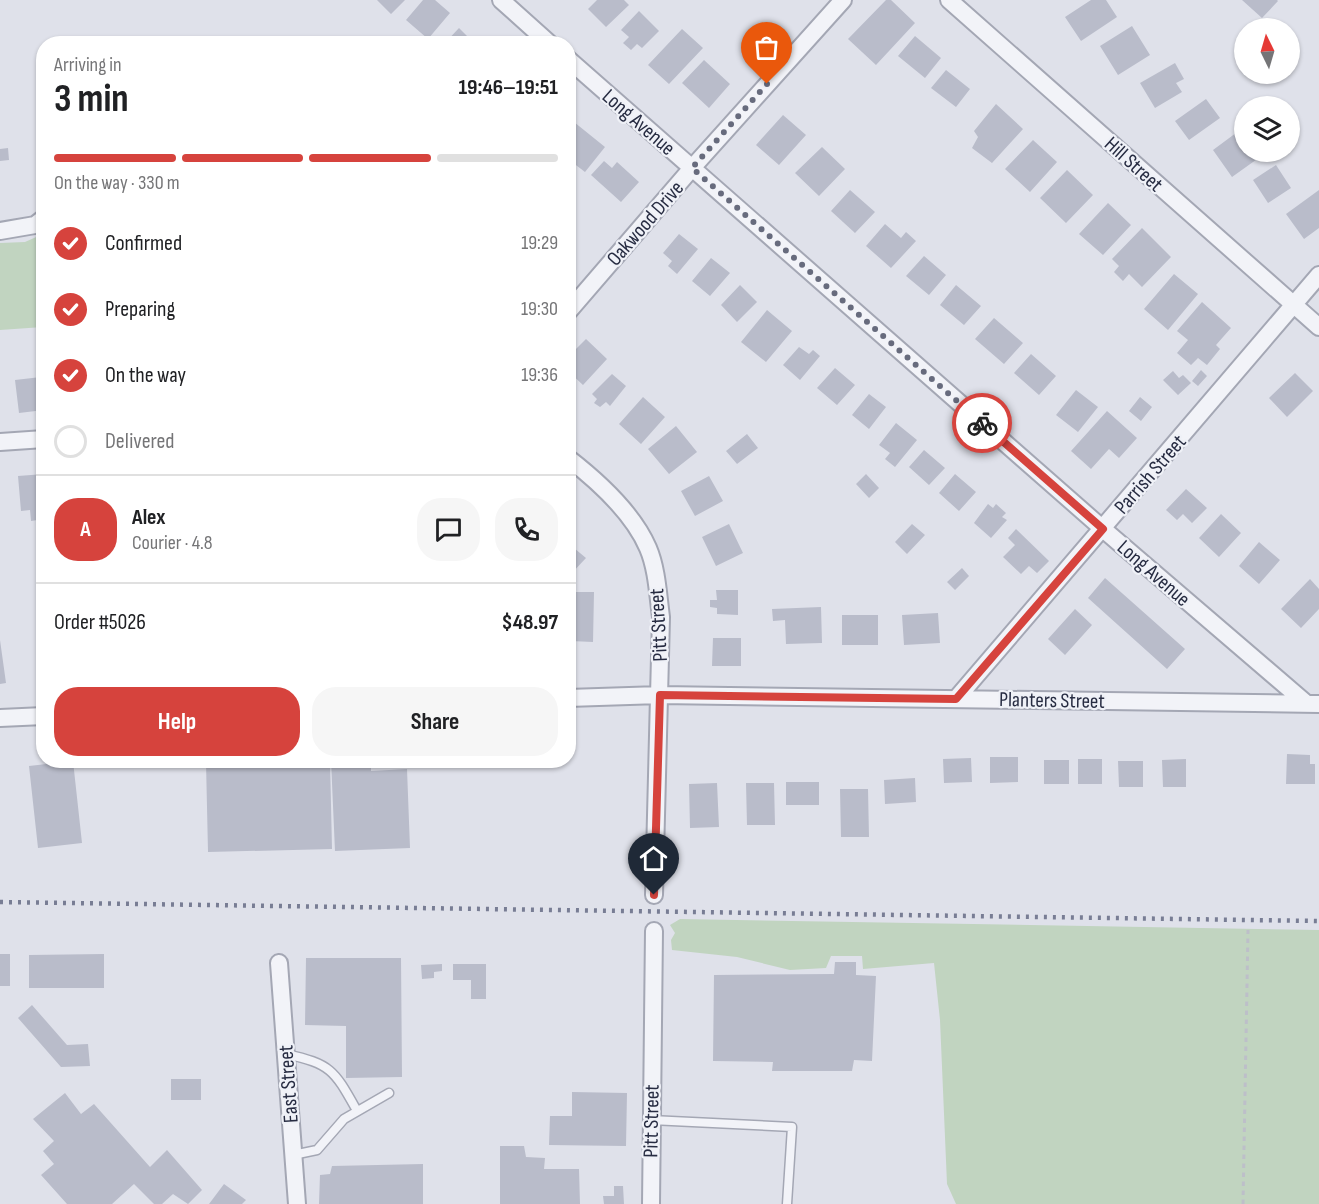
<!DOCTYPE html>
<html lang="en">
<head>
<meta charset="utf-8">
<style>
  :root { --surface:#fff; --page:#f6f6f6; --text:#202124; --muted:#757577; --line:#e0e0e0; --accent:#d6433d }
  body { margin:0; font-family:"Sofia Sans Condensed",sans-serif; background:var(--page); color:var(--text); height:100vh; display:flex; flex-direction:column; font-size:22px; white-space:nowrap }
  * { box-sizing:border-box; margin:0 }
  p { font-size:20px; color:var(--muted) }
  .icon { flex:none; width:33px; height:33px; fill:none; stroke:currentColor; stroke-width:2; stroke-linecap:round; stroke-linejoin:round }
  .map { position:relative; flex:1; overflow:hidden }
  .drawer { position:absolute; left:36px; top:36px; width:540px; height:732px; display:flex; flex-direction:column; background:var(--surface); border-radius:24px; box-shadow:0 2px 4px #0004 }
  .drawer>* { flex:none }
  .needle { width:39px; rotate:355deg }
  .controls { position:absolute; left:1234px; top:18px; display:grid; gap:12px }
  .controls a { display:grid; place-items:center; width:66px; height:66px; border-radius:50%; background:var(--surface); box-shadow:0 2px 4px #0004; font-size:30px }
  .pin { position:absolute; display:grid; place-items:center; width:51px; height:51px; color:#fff; margin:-62px -26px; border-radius:50% 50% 50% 0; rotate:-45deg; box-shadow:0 0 6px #0007 }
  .pin .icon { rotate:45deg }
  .courier { position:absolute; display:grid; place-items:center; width:60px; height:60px; margin:-30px; border:4px solid #d6433d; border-radius:50%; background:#fff; color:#222; box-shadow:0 2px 8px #0007 }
  .summary em { font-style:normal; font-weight:700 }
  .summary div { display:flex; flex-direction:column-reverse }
  .summary { display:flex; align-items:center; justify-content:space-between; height:102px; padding:0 18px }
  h1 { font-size:39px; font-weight:700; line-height:45px }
  .bar { display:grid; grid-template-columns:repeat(4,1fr); gap:9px 6px; align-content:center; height:72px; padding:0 18px }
  .bar i { height:8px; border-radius:4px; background:var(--line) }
  .bar .active { background:var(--accent) }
  .bar p { grid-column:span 4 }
  .line { display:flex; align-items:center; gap:15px; padding:0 18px; border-top:2px solid var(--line) }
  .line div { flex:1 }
  .round { display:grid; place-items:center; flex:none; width:63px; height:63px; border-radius:24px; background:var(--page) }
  ol { padding:0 18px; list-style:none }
  li { display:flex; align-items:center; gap:18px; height:66px }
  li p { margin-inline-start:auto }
  li .icon { padding:6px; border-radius:50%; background:var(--accent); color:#fff; stroke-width:4 }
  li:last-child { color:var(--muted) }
  li i { width:33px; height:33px; border:3px solid var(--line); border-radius:50% }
  .primary-button { display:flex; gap:12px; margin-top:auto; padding:12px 18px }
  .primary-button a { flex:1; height:69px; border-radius:24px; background:var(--accent); color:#fff; font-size:24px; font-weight:700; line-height:69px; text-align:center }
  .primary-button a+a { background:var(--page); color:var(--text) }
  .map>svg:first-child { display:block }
</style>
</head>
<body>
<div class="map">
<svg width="1319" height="1204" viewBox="0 0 1319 1204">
  <rect width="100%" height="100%" fill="#dfe1ea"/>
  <path fill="#c1d4c0" d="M43 234V327L0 330V243L25 242Z
    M680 919 1319 930V1204H956L947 1184 940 1020 934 963 863 969 862 956H831L826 968 790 970 737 957 672 950 671 940 675 933 670 925Z"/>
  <path fill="#b9bcca" d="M377 0H405L391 14Z
    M423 0H435L450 13 428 39 406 20Z
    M597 0H624L629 5 606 27 588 9Z
    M886 0H891L915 23 876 65 848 39Z
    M1091 0H1106L1117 17 1081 41 1065 17Z
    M1242 0H1277L1278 1 1262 18Z
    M639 11 659 31 642 48 637 44 631 50 623 43 629 37 621 30Z
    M1132 26 1150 55 1118 75 1100 46Z
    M459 28 475 44H444Z
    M682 29 703 48 669 84 648 65Z
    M915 36 941 58 925 78 898 56Z
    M704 60 730 84 709 108 682 83Z
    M1175 63 1184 79 1176 83 1182 92 1155 108 1140 83Z
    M946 70 970 89 956 107 931 88Z
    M1206 99 1220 118 1189 140 1175 121Z
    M996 104 1023 129 992 163 972 148 978 137 974 131Z
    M783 115 806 135 779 165 756 145Z
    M574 122 605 147 585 172 568 159V130Z
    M1240 130 1245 137V152H1256L1260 157 1232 177 1213 150Z
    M1033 140 1057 162 1030 192 1005 169Z
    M822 147 845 169 819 196 795 173Z
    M8 148 9 160 0 161V149Z
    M604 161 612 168 617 162 639 182 621 202 591 175Z
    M1276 165 1291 188 1268 203 1253 180Z
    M1067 170 1093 195 1066 223 1040 198Z
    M850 190 875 212 855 233 831 211Z
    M1319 190V228L1304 239 1286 214Z
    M1108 203 1131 225 1103 255 1079 234Z
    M885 224 901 238 906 232 916 241 891 268 866 246Z
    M1142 228 1171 257 1142 287 1129 274 1123 281 1114 272 1119 266 1112 259Z
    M679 234 698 249 677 274 668 266 672 261 663 253Z
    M924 256 946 275 929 295 906 276Z
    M711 258 730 273 710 296 692 281Z
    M1174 274 1198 294 1168 330 1144 309Z
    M740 285 757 302 737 322 721 305Z
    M956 285 981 306 964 325 940 305Z
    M1202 302 1231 328 1216 345 1220 349 1207 365 1198 358 1191 365 1177 353 1188 340 1177 331Z
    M767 310 792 331 766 362 741 342Z
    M994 318 1023 343 1004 364 975 339Z
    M586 339 607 359 583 385 568 371V357Z
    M799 347 809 354 813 350 820 356 800 380 783 365Z
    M1031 354 1056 376 1039 395 1014 373Z
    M835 368 855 385 837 405 817 388Z
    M1201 370 1207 376 1198 386 1192 381Z
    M1173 371 1179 378 1183 375 1191 383 1178 395 1163 380Z
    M1295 373 1313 391 1287 417 1269 398Z
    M612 374 626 386 610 406 606 402 600 407 594 403 597 399 592 394Z
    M41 377 44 410 19 413 15 380Z
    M1076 390 1098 407 1078 432 1056 415Z
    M869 394 886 407 869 429 852 415Z
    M643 397 665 417 641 444 619 424Z
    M1140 397 1152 407 1141 421 1129 411Z
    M1107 411 1137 438 1119 458 1109 449 1091 469 1071 451Z
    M896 423 917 440 895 467 885 459 890 453 879 445Z
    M676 426 697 452 669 474 648 449Z
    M747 434 758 448 737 464 726 451Z
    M924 450 945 468 929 485 909 467Z
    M44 474V519L31 521 30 510 21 511 18 476Z
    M866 474 879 488 869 498 856 484Z
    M955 474 976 492 959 511 939 493Z
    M709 476 723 501 695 516 681 491Z
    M1186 489 1207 508 1192 523 1183 514 1177 520 1166 510Z
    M988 504 993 508 996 504 1006 513 1002 517 1007 520 991 538 974 523Z
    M1221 514 1241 533 1219 557 1199 538Z
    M729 524 743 553 716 566 702 537Z
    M912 524 925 535 907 554 895 542Z
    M1016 529 1049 561 1037 573 1029 566 1021 574 1003 557 1015 545 1008 538Z
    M1259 542 1280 560 1259 584 1239 566Z
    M568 543 586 558 571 574 568 572Z
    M962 568 969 576 955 590 947 582Z
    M1105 578 1185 649 1167 669 1088 598Z
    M1310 579 1319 589V609L1301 628 1281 609Z
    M716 590H738V615L717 614V608L710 607V600H717Z
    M571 592H594L593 642 571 641Z
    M821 607 822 643 786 644 785 620 773 621 772 609Z
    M1075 609 1092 625 1065 655 1048 639Z
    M938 613 940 643 904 645 902 615Z
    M842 615H878V645H842Z
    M713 638H741V666H712Z
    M0 640 6 683 0 684Z
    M1287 754 1310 755V764H1315V784H1286Z
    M990 757H1018V782L990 783Z
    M971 758 972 782 944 783 943 759Z
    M1078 759H1102V784H1078Z
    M1186 759V787H1163L1162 760Z
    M330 760 332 849 208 852 206 762Z
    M331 760H371V771L407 769 410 848 335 851Z
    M1044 760H1069V784H1044Z
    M73 761 82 843 38 848 29 766Z
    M1118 761H1143V787H1119Z
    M915 778 916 802 885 804 884 780Z
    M786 782H819V805H786Z
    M717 783 719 827 690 828 689 784Z
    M746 783H774L775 825H747Z
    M840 789H868L869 837H841Z
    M0 954H10V986H0Z
    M104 954V988H29V955Z
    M306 958H401L402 1077 346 1078V1026L305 1025Z
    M835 962H856V975L876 976 872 1061 854 1060 852 1071H772L773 1062 713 1061 714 975 834 974Z
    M442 964V971L434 972V978L422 979 421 965Z
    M453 964H486V999H471V980H453Z
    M32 1005 67 1045 88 1044 90 1066 61 1067 18 1018Z
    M171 1079H201V1100H171Z
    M572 1092 627 1093 626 1146 549 1145 550 1116H572Z
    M65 1093 81 1114 94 1104 150 1167 167 1150 202 1190 188 1204 173 1194 162 1204H154L134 1184 112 1204H67L41 1175 54 1164 43 1151 54 1141 33 1119Z
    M500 1146H524L526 1157 545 1158 544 1169H579L580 1204H500Z
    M423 1164V1204H319L320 1175 330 1174 332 1166Z
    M224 1184 246 1200 242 1204H209Z
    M614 1186H623L624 1204H604L603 1196H614Z"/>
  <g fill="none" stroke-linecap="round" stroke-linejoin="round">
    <g stroke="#a4a7b4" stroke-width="11">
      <path id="lane" d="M286 1054C331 1064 334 1070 356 1109
        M651 1120 792 1127 787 1204
        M293 1155 317 1150 344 1119 389 1093"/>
    </g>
    <g stroke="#a4a7b4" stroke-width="20">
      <path id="street" d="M501 0 550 44
        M949 0 1319 327
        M568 59 1103 529 1307 704
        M0 231 35 225 44 218
        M568 312 692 168 843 0
        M0 442 44 439
        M568 458C599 482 633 513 648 548 657 569 658 595 661 617L654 895
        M568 698 660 695 1319 704
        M956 699 1319 275
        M0 718 44 716
        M279 963 297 1204
        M651 1204 654 931"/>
    </g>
    <path stroke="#bdbfc9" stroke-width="3" stroke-dasharray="4.5 4.5" stroke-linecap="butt" d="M1243 1204 1248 930"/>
    <use href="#lane" stroke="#f2f3f8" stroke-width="8"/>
    <use href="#street" stroke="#f2f3f8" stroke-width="16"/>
    <path stroke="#787d94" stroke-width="4.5" stroke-dasharray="3 6" stroke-linecap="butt" d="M0 902 1319 921"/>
  </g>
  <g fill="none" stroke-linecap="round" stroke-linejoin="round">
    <path stroke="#676b7d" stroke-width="6" stroke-dasharray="0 10.8" d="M767 84 692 168 982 423"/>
    <path stroke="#d6433d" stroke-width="8" d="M654 895 660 695 956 699 1103 529 982 423"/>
  </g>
  <g text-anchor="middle" stroke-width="4.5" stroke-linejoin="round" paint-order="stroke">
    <g font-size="21" fill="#272c42" stroke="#eff1f7">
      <text transform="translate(639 122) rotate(41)" y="7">Long Avenue</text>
      <text transform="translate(1134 164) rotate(42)" y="7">Hill Street</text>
      <text transform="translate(645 223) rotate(-49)" y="7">Oakwood Drive</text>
      <text transform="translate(1150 474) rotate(-49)" y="7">Parrish Street</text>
      <text transform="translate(1154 573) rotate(41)" y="7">Long Avenue</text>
      <text transform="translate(658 625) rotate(-93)" y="7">Pitt Street</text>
      <text transform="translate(1052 700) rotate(1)" y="7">Planters Street</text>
      <text transform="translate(288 1084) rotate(-94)" y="7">East Street</text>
      <text transform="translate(651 1121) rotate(-89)" y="7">Pitt Street</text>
    </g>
  </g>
</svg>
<div class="controls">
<a><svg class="needle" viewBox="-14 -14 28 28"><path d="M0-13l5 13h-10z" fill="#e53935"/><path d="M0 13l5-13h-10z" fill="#757577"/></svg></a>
<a><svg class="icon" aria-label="layers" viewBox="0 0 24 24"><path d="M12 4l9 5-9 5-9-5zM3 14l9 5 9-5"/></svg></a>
</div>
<div class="pin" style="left:767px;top:84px;background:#ea580c"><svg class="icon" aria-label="bag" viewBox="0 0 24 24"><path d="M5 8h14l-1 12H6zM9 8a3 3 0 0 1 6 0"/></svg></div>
<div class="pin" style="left:654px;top:895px;background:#1f2937"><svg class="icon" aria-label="home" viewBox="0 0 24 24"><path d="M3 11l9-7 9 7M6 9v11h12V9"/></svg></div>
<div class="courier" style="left:982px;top:423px"><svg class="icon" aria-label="bike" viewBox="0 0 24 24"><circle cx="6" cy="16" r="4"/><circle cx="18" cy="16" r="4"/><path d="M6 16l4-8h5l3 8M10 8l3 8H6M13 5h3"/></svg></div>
<section class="drawer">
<div class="summary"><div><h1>3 min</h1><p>Arriving in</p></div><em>19:46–19:51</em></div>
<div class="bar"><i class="active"></i><i class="active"></i><i class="active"></i><i></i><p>On the way · 330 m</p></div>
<ol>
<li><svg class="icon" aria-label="check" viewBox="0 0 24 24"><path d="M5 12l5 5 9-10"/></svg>Confirmed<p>19:29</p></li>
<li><svg class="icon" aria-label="check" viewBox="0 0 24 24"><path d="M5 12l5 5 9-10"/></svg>Preparing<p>19:30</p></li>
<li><svg class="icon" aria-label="check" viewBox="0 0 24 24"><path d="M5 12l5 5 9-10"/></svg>On the way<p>19:36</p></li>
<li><i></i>Delivered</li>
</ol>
<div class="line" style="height:108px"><b class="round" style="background:var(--accent);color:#fff">A</b><div><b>Alex</b><p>Courier · 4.8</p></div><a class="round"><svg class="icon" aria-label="chat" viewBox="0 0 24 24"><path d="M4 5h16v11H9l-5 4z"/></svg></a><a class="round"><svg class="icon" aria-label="phone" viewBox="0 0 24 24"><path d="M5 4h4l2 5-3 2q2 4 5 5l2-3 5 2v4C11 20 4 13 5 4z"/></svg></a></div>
<div class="line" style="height:78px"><div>Order #5026</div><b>$48.97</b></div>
<div class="primary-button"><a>Help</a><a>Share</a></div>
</section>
</div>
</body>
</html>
